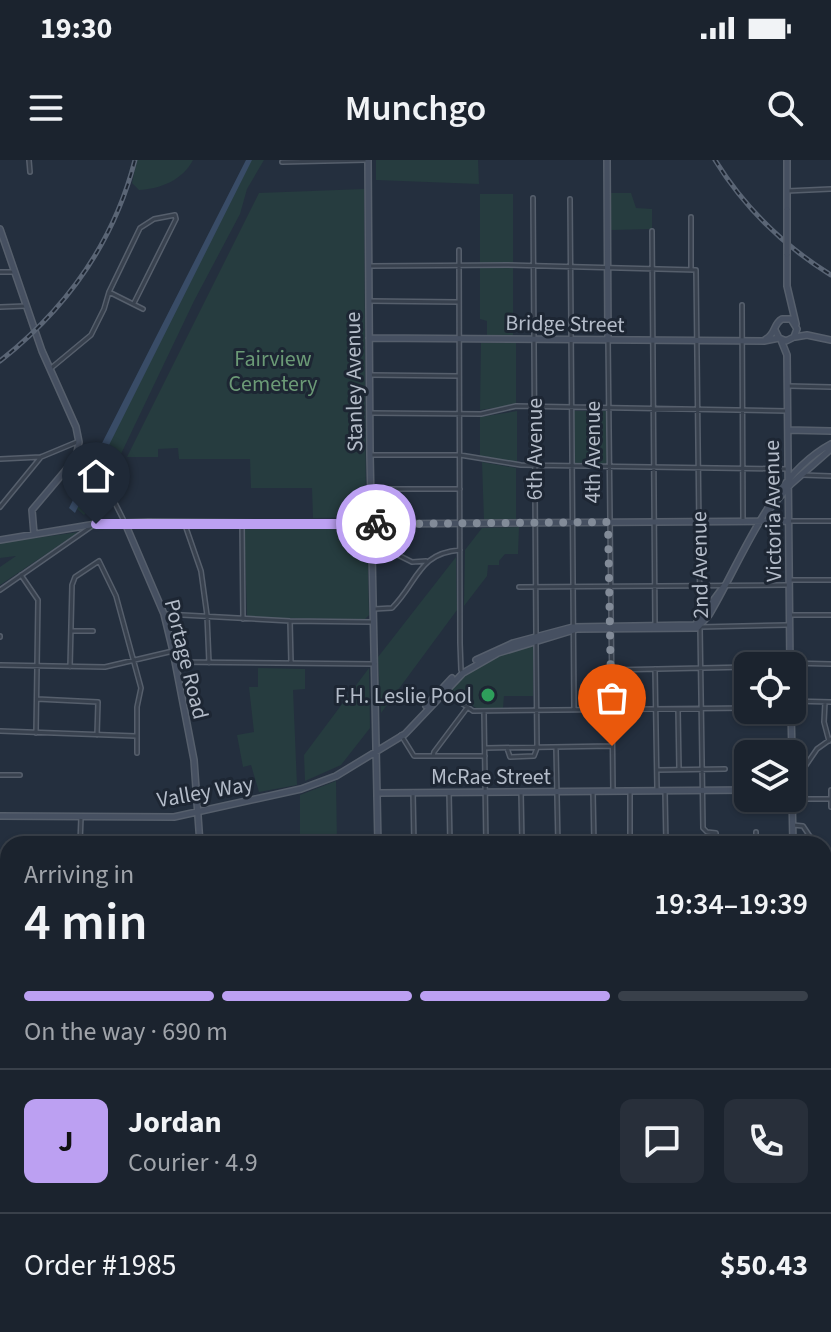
<!DOCTYPE html>
<html lang="en">
<head>
<meta charset="utf-8">
<style>
  :root { --surface:#1b232e; --page:#282f3a; --text:#f1f3f6; --muted:#a0a4aa; --line:#39404a; --accent:#bca0f2 }
  body { margin:0; font-family:"Source Sans 3",sans-serif; background:var(--page); color:var(--text); height:100vh; display:flex; flex-direction:column; font-size:30px; white-space:nowrap }
  * { box-sizing:border-box; margin:0 }
  p { font-size:26px; color:var(--muted) }
  .icon { flex:none; width:44px; height:44px; fill:none; stroke:currentColor; stroke-width:2; stroke-linecap:round; stroke-linejoin:round }
  .map { position:relative; flex:1; overflow:hidden }
  .panel { position:absolute; left:0px; top:676px; width:832px; height:496px; display:flex; flex-direction:column; background:var(--surface); border-radius:24px 24px 0 0; box-shadow:0 2px 6px #0004,0 0 0 2px var(--line) }
  .panel>* { flex:none }
  .buttons { position:absolute; left:734px; top:492px; display:grid; gap:16px }
  .buttons a { display:grid; place-items:center; width:72px; height:72px; border-radius:12px; background:var(--surface); box-shadow:0 2px 6px #0004,0 0 0 2px var(--line); font-size:40px }
  .pin { position:absolute; display:grid; place-items:center; width:68px; height:68px; color:#fff; margin:-82px -34px; border-radius:50% 50% 50% 0; rotate:-45deg; box-shadow:0 0 8px #0007 }
  .pin .icon { rotate:45deg }
  .courier { position:absolute; display:grid; place-items:center; width:80px; height:80px; margin:-40px; border:6px solid #bca0f2; border-radius:50%; background:#fff; color:#222; box-shadow:0 2px 10px #0007 }
  .summary em { font-style:normal; font-weight:600 }
  .summary div { display:flex; flex-direction:column-reverse }
  .summary { display:flex; align-items:center; justify-content:space-between; height:136px; padding:0 24px }
  h1 { font-size:52px; font-weight:600; line-height:60px }
  .bar { display:grid; grid-template-columns:repeat(4,1fr); gap:12px 8px; align-content:center; height:96px; padding:0 24px }
  .bar i { height:10px; border-radius:6px; background:var(--line) }
  .bar .active { background:var(--accent) }
  .bar p { grid-column:span 4 }
  .line { display:flex; align-items:center; gap:20px; padding:0 24px; border-top:2px solid var(--line) }
  .line div { flex:1 }
  .round { display:grid; place-items:center; flex:none; width:84px; height:84px; border-radius:12px; background:var(--page) }
  .status { display:flex; justify-content:space-between; align-items:center; height:56px; padding:0 40px; background:var(--surface); direction:ltr }
  .status svg { height:22px; fill:currentColor }
  header { display:flex; justify-content:space-between; align-items:center; height:104px; padding:0 24px; background:var(--surface); font-size:36px; font-weight:600 }
  .map>svg:first-child { display:block }
</style>
</head>
<body>
<div class="status"><b>19:30</b><svg viewBox="0 0 49 12"><path d="M0 12V9h3v3zM5 12V6h3v6zM10 12V3h3v9zM15 12V0h3v12zM26 1h20v11H26zM47 4h2v5h-2z"/></svg></div>
<header><svg class="icon" aria-label="menu" viewBox="0 0 24 24"><path d="M4 6h16M4 12h16M4 18h16"/></svg>Munchgo<svg class="icon" aria-label="search" viewBox="0 0 24 24"><circle cx="10" cy="10" r="6"/><path d="M15 15l6 6"/></svg></header>
<div class="map">
<svg width="831" height="1172" viewBox="0 0 831 1172">
  <rect width="100%" height="100%" fill="#242f3e"/>
  <path fill="#263c3f" d="M137 0H193C183 20 160 29 139 30L132 23Z
    M251 0H264L247 29 240 54 194 141 99 340 84 355 76 348Z
    M376 0H478L479 24 376 20Z
    M364 29 366 357 313 358 312 328H251L250 299H179L178 288 158 289V297H127L259 33Z
    M610 33H631L636 48 652 49V69L611 70Z
    M480 34H513V175H487V161L480 159Z
    M481 183H516V245L480 250Z
    M517 251V303L480 296V257Z
    M574 251H606L607 305H575Z
    M482 302 516 308V360L484 361Z
    M244 364 367 368 369 455 365 459 252 458 247 455Z
    M519 367 518 394H505L499 401V405H488L487 416 464 446 465 390 482 368Z
    M79 372 0 425V407L16 396 0 398V383Z
    M456 397 457 450 381 553 378 497Z
    M533 485V536H504L503 548H476L451 530C471 505 502 492 533 485Z
    M258 508 305 509V529L293 530 297 625 259 632 251 605 243 607 237 575 254 572 249 527H258Z
    M369 508 370 568 341 605 305 621 304 595Z
    M336 621 337 684H300V635Z
    M0 945H8V1028H0Z
    M589 1164H718L715 1172H583Z"/>
  <path fill="#394c67" d="M246 0H252L75 353 69 348Z
    M831 1091V1172H741L745 1164H824V1099Z"/>
  <g fill="none" stroke-linecap="round" stroke-linejoin="round">
    <g stroke="#565f6c" stroke-width="6">
      <path id="street" d="M29 0 30 12
        M282 2 366 0
        M787 31 831 29
        M533 38 536 476
        M570 39 574 550
        M652 71 655 467
        M459 90 460 483 461 510 463 513
        M370 106 508 105 696 110 700 455
        M691 109V57
        M0 112H14
        M109 132 143 149
        M370 141 458 142
        M742 145 743 362
        M0 147 26 146
        M608 179 613 631
        M50 209 91 175 104 149 109 132 140 68 154 59 175 55 176 59 134 143
        M371 215 459 216
        M788 226 831 227
        M370 253 481 254 516 246 788 251
        M370 295H460L521 305 788 309
        M0 299 41 297 77 282
        M802 315 831 316
        M372 329H460
        M109 331 125 363
        M0 347 41 297
        M788 361H831
        M184 362 201 411 207 455 209 503
        M242 363 243 459
        M372 392H392L412 402 426 401
        M21 415 38 440 36 573
        M791 420H831
        M519 427 787 425
        M0 430 92 366
        M374 449 392 448C418 422 418 393 460 390
        M164 454 290 461 372 462
        M790 455H831
        M290 461 291 503
        M700 467 703 668 707 672 716 673 717 684
        M700 467 788 465
        M71 471H93
        M0 477V476
        M536 484 537 588
        M175 502 375 504
        M790 503 831 504
        M0 505 105 507 173 491
        M70 507 72 425 75 417 99 401 116 436 141 528 137 547V593
        M655 509 657 629
        M612 510 748 507
        M444 531 473 551 748 548
        M37 539 98 542 97 575
        M792 541 831 542
        M825 542 824 562 829 581
        M678 549 679 609
        M484 552 486 684
        M0 571 136 576
        M401 575 414 596H485
        M485 588 612 586
        M507 588 510 597 534 596 537 588
        M556 588 558 684
        M433 596 434 592 467 548
        M657 610 725 609
        M792 612 802 611 817 589 831 579
        M0 615H20
        M831 630V647
        M413 632 414 684
        M449 632 450 684
        M521 632 522 684
        M593 632 594 684
        M630 632V684
        M665 632 666 684
        M794 639H830
        M793 665 803 666 815 684
        M756 672V684
        M80 684 81 657
        M824 693 831 697
        M0 696H8
        M0 700H8
        M824 729 831 732
        M824 785 826 808
        M0 802H8
        M824 810 831 804
        M0 868H8
        M0 925 1 868
        M0 942H8
        M0 1135H8
        M214 1164 215 1172
        M276 1164 277 1172
        M342 1164V1172
        M445 1164 446 1172
        M499 1164V1172"/>
    </g>
    <g stroke="#565f6c" stroke-width="8">
      <path id="secondary" d="M368 0 370 295 378 684
        M607 0 608 179
        M787 50V0
        M0 69 42 191 76 267 79 282 76 298 32 350 34 374
        M787 94V126L796 164
        M795 177 807 175 831 180
        M369 178 764 181 779 178
        M766 179C776 174 773 164 782 159H791L797 169 794 177 786 181 779 178 775 170
        M781 180 787 195 790 506
        M788 270 831 271
        M767 352 791 324 831 289
        M125 363 164 454 173 491 194 600 200 684
        M0 380 96 364 148 362 372 364 788 361
        M476 500 513 483 573 467 695 465 724 426
        M426 546 452 518
        M791 550 792 594
        M377 633 748 630
        M792 634 793 684
        M0 656 174 657 301 629 336 616 405 574 463 513 498 493 577 469 697 468 709 455C742 400 771 316 831 284
        M824 832 831 839
        M824 965 831 958
        M824 1030 831 1021
        M0 1033H8
        M824 1036 831 1028
        M166 1164 169 1172
        M393 1164 394 1172
        M674 1172 676 1164
        M679 1172 681 1164"/>
    </g>
    <g stroke="#434c59" stroke-width="11">
      <path id="highway" d="M0 731H8
        M0 737H8
        M824 757 831 769
        M824 771 831 783"/>
    </g>
    <use href="#street" stroke="#38414e" stroke-width="3"/>
    <use href="#secondary" stroke="#465061" stroke-width="5"/>
    <use href="#highway" stroke="#746855" stroke-width="8"/>
    <g stroke="#5a6575" stroke-width="5">
      <path id="rail" d="M715 0C744 47 784 86 831 115
        M0 201C66 149 114 82 135 0"/>
    </g>
    <use href="#rail" stroke="#1d2633" stroke-width="2" stroke-dasharray="6" stroke-linecap="butt"/>
    <g stroke="#565f6c" stroke-width="8" stroke-linecap="butt">
      <path id="secondary-bridge" d="M787 50V94"/>
    </g>
    <use href="#secondary-bridge" stroke="#465061" stroke-width="5"/>
  </g>
  <g fill="none" stroke-linecap="round" stroke-linejoin="round">
    <path stroke="#828b98" stroke-width="8" stroke-dasharray="0 14.4" d="M376 364 608 362 612 586"/>
    <path stroke="#bca0f2" stroke-width="10" d="M96 364H376"/>
  </g>
  <circle fill="#2e9e5b" stroke="#1d2633" stroke-width="3" cx="488" cy="535" r="8"/>
  <g text-anchor="middle" stroke-width="6" stroke-linejoin="round" paint-order="stroke">
    <g font-size="22" fill="#b4bcc9" stroke="#1d2633">
      <text transform="translate(565 163) rotate(1)" y="8">Bridge Street</text>
      <text transform="translate(353 222) rotate(-91)" y="8">Stanley Avenue</text>
      <text transform="translate(534 289) rotate(-90)" y="8">6th Avenue</text>
      <text transform="translate(592 292) rotate(-90)" y="8">4th Avenue</text>
      <text transform="translate(772 351) rotate(-91)" y="8">Victoria Avenue</text>
      <text transform="translate(699 405) rotate(-91)" y="8">2nd Avenue</text>
      <text transform="translate(187 499) rotate(76)" y="8">Portage Road</text>
      <text x="491" y="624">McRae Street</text>
      <text transform="translate(205 631) rotate(-10)" y="8">Valley Way</text>
    </g>
    <g font-size="22" fill="#6b9a76" stroke="#1d2633">
      <text x="273" y="206">Fairview<tspan x="273" dy="25">Cemetery</tspan></text>
    </g>
    <g font-size="22" fill="#b4bcc9" stroke="#1d2633" text-anchor="end">
      <text x="472" y="543">F.H. Leslie Pool</text>
    </g>
  </g>
</svg>
<div class="buttons">
<a><svg class="icon" aria-label="locate" viewBox="0 0 24 24"><circle cx="12" cy="12" r="6"/><path d="M12 2v4M12 18v4M2 12h4M18 12h4"/></svg></a>
<a><svg class="icon" aria-label="layers" viewBox="0 0 24 24"><path d="M12 4l9 5-9 5-9-5zM3 14l9 5 9-5"/></svg></a>
</div>
<div class="pin" style="left:612px;top:586px;background:#ea580c"><svg class="icon" aria-label="bag" viewBox="0 0 24 24"><path d="M5 8h14l-1 12H6zM9 8a3 3 0 0 1 6 0"/></svg></div>
<div class="pin" style="left:96px;top:364px;background:#1f2937"><svg class="icon" aria-label="home" viewBox="0 0 24 24"><path d="M3 11l9-7 9 7M6 9v11h12V9"/></svg></div>
<div class="courier" style="left:376px;top:364px"><svg class="icon" aria-label="bike" viewBox="0 0 24 24"><circle cx="6" cy="16" r="4"/><circle cx="18" cy="16" r="4"/><path d="M6 16l4-8h5l3 8M10 8l3 8H6M13 5h3"/></svg></div>
<section class="panel">
<div class="summary"><div><h1>4 min</h1><p>Arriving in</p></div><em>19:34–19:39</em></div>
<div class="bar"><i class="active"></i><i class="active"></i><i class="active"></i><i></i><p>On the way · 690 m</p></div>
<div class="line" style="height:144px"><b class="round" style="background:var(--accent);color:#111">J</b><div><b>Jordan</b><p>Courier · 4.9</p></div><a class="round"><svg class="icon" aria-label="chat" viewBox="0 0 24 24"><path d="M4 5h16v11H9l-5 4z"/></svg></a><a class="round"><svg class="icon" aria-label="phone" viewBox="0 0 24 24"><path d="M5 4h4l2 5-3 2q2 4 5 5l2-3 5 2v4C11 20 4 13 5 4z"/></svg></a></div>
<div class="line" style="height:104px"><div>Order #1985</div><b>$50.43</b></div>
</section>
</div>
</body>
</html>
